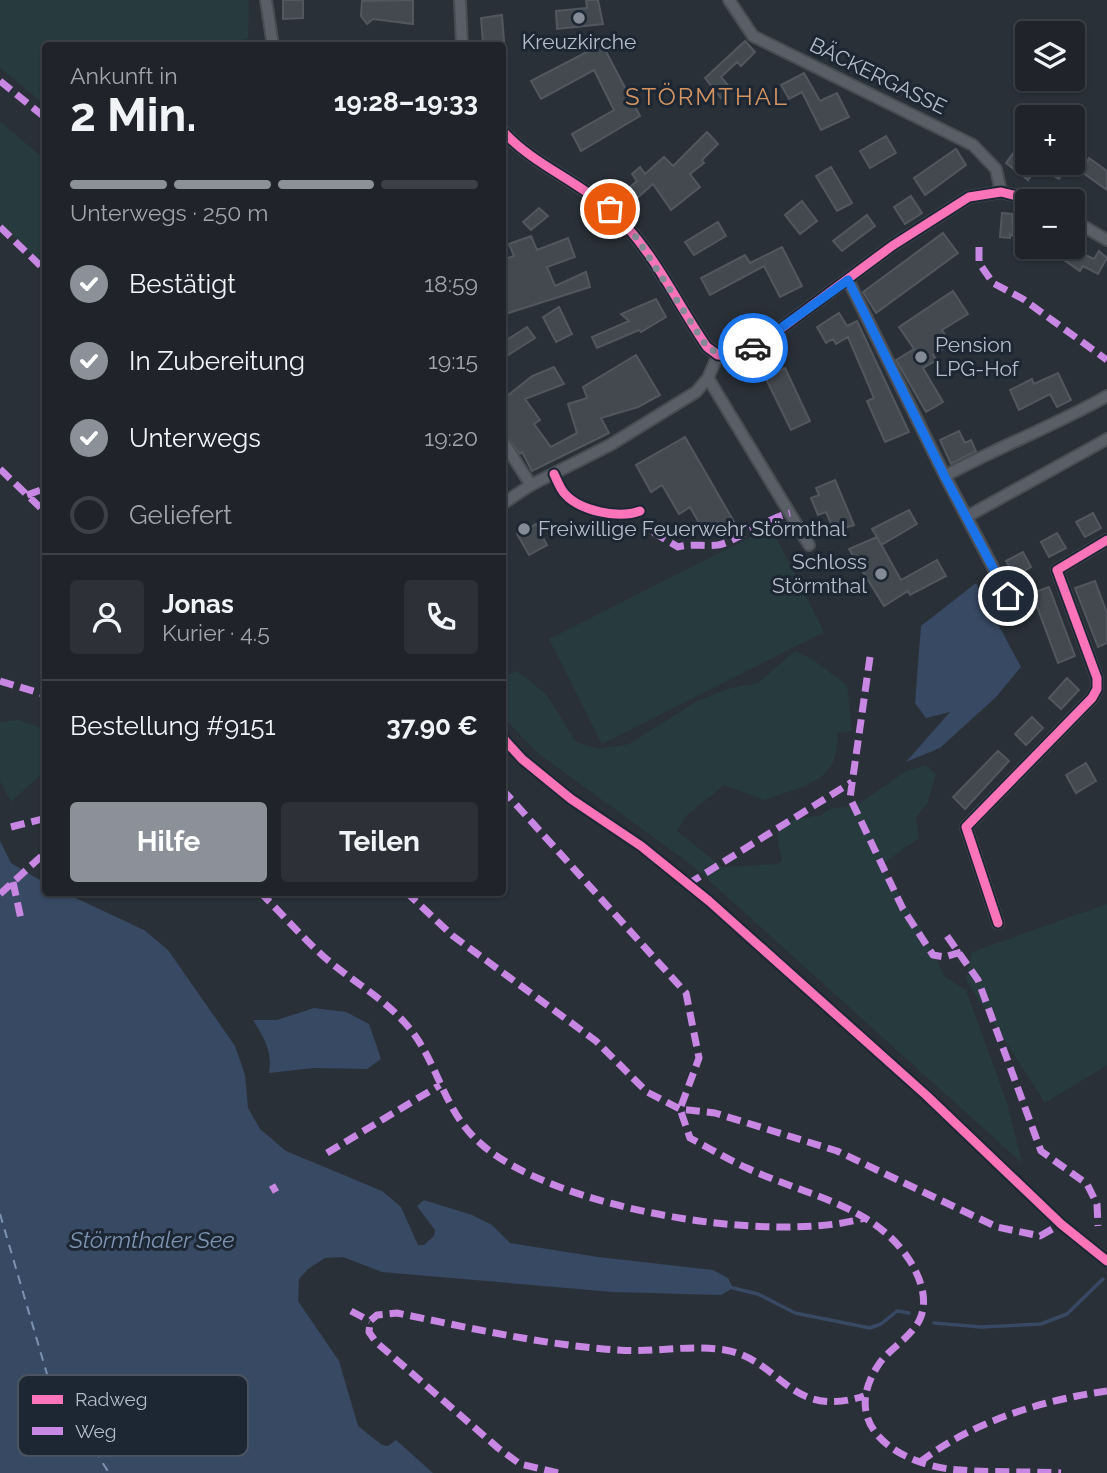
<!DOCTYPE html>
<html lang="de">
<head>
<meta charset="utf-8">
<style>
  :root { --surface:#20242a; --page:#2d3036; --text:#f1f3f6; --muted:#a2a4a8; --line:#3d4147; --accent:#8c9099 }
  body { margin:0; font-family:Raleway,sans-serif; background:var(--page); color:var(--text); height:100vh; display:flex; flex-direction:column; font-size:26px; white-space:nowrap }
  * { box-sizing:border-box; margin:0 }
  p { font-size:23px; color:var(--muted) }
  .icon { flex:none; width:38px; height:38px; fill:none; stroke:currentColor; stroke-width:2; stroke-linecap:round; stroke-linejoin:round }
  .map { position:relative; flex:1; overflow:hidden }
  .drawer { position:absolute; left:42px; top:42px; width:464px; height:854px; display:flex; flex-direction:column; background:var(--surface); border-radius:7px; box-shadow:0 2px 5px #0004,0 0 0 2px var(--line) }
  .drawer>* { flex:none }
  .tools { position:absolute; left:1015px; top:21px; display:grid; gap:14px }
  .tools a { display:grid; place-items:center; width:70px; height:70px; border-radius:7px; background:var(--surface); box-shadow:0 2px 5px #0004,0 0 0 2px var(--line); font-size:35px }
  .pin { position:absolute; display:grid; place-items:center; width:60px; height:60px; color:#fff; margin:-30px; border:4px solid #fff; border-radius:50%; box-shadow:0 2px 7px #0007 }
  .courier { position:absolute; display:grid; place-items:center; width:70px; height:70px; margin:-35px; border:5px solid #1a73e8; border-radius:50%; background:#fff; color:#222; box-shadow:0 2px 9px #0007 }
  .head em { font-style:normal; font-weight:700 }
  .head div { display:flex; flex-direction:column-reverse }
  .head { display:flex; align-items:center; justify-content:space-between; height:119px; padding:0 28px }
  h1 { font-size:46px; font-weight:700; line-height:52px }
  .bar { display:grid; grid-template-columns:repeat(4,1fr); gap:10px 7px; align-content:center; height:84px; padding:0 28px }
  .bar i { height:9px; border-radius:5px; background:var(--line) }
  .bar .selected { background:var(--accent) }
  .bar p { grid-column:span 4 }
  .line { display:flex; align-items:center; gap:18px; padding:0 28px; border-top:2px solid var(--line) }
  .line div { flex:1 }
  .round { display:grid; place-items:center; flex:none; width:74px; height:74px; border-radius:7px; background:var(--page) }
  ol { padding:0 28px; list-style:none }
  li { display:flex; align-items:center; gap:21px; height:77px }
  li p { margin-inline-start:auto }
  li .icon { padding:7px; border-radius:50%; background:var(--accent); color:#fff; stroke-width:4 }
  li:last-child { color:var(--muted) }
  li i { width:38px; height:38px; border:4px solid var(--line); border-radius:50% }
  .button { display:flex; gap:14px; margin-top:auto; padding:14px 28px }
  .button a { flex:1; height:80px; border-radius:7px; background:var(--accent); color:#fff; font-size:28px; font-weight:700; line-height:80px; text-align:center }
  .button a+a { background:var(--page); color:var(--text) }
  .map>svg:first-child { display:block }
</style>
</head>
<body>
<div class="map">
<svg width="1107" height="1473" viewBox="0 0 1107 1473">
  <rect width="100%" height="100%" fill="#2a3038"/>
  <path fill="#273a3e" d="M0 0H249L248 39 229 46H46L45 105 0 68Z
    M0 121 45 160V266L0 224Z
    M771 527 824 632 602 744 549 639Z
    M795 651 812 659 847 685 852 731 837 733C841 783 803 785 765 800L724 785 686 816 677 831 722 867 777 864 782 861 777 833 793 820 821 815 831 808 854 807 906 771 926 765 936 774 927 804 916 817 919 838 881 865 922 930 945 977 966 990 1007 1103 1022 1163 693 866 539 754 502 716V677L517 671 546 694 576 742 599 749 629 744 697 701 731 688 758 683Z
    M18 720 45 729V774L37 778 11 802 0 781V722Z
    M1107 904V1065L1045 1103 966 980 972 952Z"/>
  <path fill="#384963" d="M976 583 1021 667 996 697 940 748 906 762 950 712 926 718 915 703 921 626Z
    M0 841 11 863 45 883 46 892 65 893 144 930 168 950 235 1046 245 1075 248 1108 260 1129 286 1151 382 1191 401 1207 418 1245H424L434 1236 435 1230 417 1206 424 1200 472 1215 492 1225 510 1243 598 1257 713 1270 728 1278 733 1288 721 1295 613 1292 382 1272 343 1257 325 1258 308 1269 299 1279 298 1301 339 1361 358 1426 382 1445 388 1446 396 1440 433 1473H0Z
    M314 1008 346 1012 369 1024 381 1059 367 1069 313 1068 269 1073C273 1052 264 1038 253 1020H277Z"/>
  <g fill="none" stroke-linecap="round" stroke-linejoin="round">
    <path stroke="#384963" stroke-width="3.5" d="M733 1288 758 1294 795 1313 870 1328 881 1324 897 1311 909 1313
      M934 1323 981 1327 1041 1324 1067 1314 1103 1279"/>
    <path stroke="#7c92b1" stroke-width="2" stroke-dasharray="9 7" stroke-linecap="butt" d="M0 1214 47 1374 109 1473"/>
  </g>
  <path fill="#444950" stroke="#52575f" stroke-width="2" d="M283 0H303V18L283 19Z
    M413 0V24L373 19 367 24 361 16 362 1Z
    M586 0H598L603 24 557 29 556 11 587 8Z
    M502 15 504 41 483 43 481 18Z
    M745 41 755 52 741 66 737 62 721 77 731 89 721 98 705 78Z
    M602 44 640 116 581 151 572 134 614 110 594 70 541 99 531 81Z
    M804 73 820 101 837 93 849 117 821 130 802 92 789 99 781 85Z
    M707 132 718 144 702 160 704 163 690 174 700 187 671 210 653 184 628 206 619 196 637 181 632 174 640 167 645 174 664 157 673 166Z
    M1027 134V163H1040L1028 180 1006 163Z
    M886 136 896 153 870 168 860 151Z
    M956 149 966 165 925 195 914 178Z
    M1089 158 1107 171V190L1069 163 1059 179 1049 173 1056 163H1086Z
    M831 167 852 203 837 211 816 176Z
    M911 196 922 213 905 224 894 207Z
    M802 201 817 221 800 234 785 215Z
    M539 208 548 216 531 230 523 222Z
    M1002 213 1012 214 1013 236 1010 234V238L1000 237Z
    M867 215 875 226 842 251 833 241Z
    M718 222 726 236 694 255 685 242Z
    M943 233 958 253 876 313 863 292Z
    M531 236 537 250 568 238 575 257 547 267 555 286 586 272 590 287 502 315V260L514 256 509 244Z
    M782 247 802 286 780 297 764 266 710 295 701 278 745 255 750 263Z
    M1045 247H1069L1094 259 1099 251 1107 258 1098 274 1083 266 1080 271Z
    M953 291 968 314 942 330 951 344 933 355 937 360 923 368 943 402 926 412 896 360 914 349 899 327Z
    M656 299 666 317 641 332 639 330 597 348 592 337 629 321 621 314Z
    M559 307 572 334 556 342 543 317Z
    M839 313 847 326 857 321 909 432 885 442 867 401 874 398 848 337 836 344 833 339 826 343 817 327Z
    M527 327 535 338 502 359V343Z
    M636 355 660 395 638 407 601 418 609 433 532 471 522 452 520 454 502 430V400L532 376 554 367 564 384 525 399 540 420 534 424 551 447 577 433 568 404 587 398 583 387Z
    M785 368 810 421 791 430 765 377Z
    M1058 373 1071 400 1057 407 1050 394 1019 410 1010 390 1032 379 1034 384Z
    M959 431 965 443 971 440 976 451 951 464 940 440Z
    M685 437 737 527 720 537 714 526 704 532 690 507 679 514 662 485 651 492 636 465Z
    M835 480 854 525 834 531 826 512 818 515 811 498 819 495 816 488Z
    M909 510 917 524 881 545 877 537 901 580 937 560 946 576 910 595 908 591 884 606 849 549 877 537 872 529Z
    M1093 513 1101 528 1085 537 1076 522Z
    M536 524 547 545 529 555 517 534Z
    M1057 533 1066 548 1049 557 1041 542Z
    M1023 552 1031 567 1015 576 1006 561Z
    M1095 581 1107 613V643L1098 647 1075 588Z
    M1049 587 1075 656 1058 663 1032 593Z
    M1067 678 1079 690 1061 709 1049 698Z
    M1032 717 1043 728 1026 745 1015 734Z
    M998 751 1009 761 965 809 953 797Z
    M1086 763 1096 781 1076 793 1066 775Z"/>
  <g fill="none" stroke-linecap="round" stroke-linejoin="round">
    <g stroke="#484c53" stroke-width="14">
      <path id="street" d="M266 0 273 46
        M460 0 462 46
        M729 0 753 36 973 145 996 169 1001 192
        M502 130C532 164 577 180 610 210 652 247 676 302 707 347L718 355 729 356 756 347 892 246 969 197 1001 192 1037 201
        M1073 220 1107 240
        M848 280 945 476 1008 596
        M708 378 809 545
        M502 440 531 485
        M945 476C998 447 1054 426 1107 396
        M502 504 531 485 610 445 696 392 708 378 718 355
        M968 516 1107 439
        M998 923 966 827 1092 698 1097 689V678L1057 570 1107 540"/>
    </g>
    <use href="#street" stroke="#5a5e66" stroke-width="10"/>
    <path stroke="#c787e3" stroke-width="7" stroke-dasharray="14 7" stroke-linecap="butt" d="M268 46 272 44
      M0 81 42 115 46 114
      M0 227 46 271
      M979 247V263L993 283 1023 299 1107 360
      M0 469 46 513
      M27 495 46 488
      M653 532 678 547C692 543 704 547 718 545 735 542 765 519 790 513
      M870 657 850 798 903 909 933 955 945 957 961 952
      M0 681 46 695
      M502 789 686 993 699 1058 680 1109 690 1138C709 1148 727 1159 747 1168 803 1195 874 1204 910 1261 921 1279 929 1301 919 1321 909 1339 890 1348 879 1364 839 1423 893 1461 949 1469 985 1473 1024 1471 1061 1473
      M11 827 46 818
      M13 882 21 919
      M688 884 852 782
      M260 892C281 913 301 936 323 956 349 979 382 997 405 1023 438 1059 442 1110 480 1143 553 1209 771 1245 865 1218
      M406 892 453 936 596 1041 647 1092 680 1109 715 1113 837 1151 997 1227 1040 1236 1061 1224
      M0 894 46 852
      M947 936 978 980 1041 1151 1087 1184 1097 1204 1098 1226
      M327 1153 440 1085
      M272 1185 276 1192
      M351 1311 370 1321
      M920 1462C972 1422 1042 1400 1107 1391
      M558 1473 520 1464 498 1448 376 1342 369 1332 370 1321 377 1315 397 1313C471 1328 543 1345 618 1350 653 1353 690 1344 725 1350 782 1360 789 1420 864 1396"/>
    <g stroke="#1d2633" stroke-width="13">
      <path id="cycleway" d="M502 130C532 164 577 180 610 210 652 247 676 302 707 347L718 355 729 356 756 347 892 246 969 197 1001 192 1037 201
        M554 474C557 480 560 489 565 494 580 511 619 519 640 511
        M502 737 522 759 571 799 641 846 709 901 926 1095 1061 1224 1107 1261
        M998 923 966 827 1092 698 1097 689V678L1057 570 1107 540"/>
    </g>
    <use href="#cycleway" stroke="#fb73b8" stroke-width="9"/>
  </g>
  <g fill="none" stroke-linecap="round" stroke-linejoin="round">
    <path stroke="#848b96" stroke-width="7" stroke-dasharray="0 12.6" d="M610 209 634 234 707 347C724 358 735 356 753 348"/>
    <path stroke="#1a73e8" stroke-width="9" d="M753 348 848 280 945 477 1008 596"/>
  </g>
  <g fill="#848b96" stroke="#1d2633" stroke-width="2.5">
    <circle cx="579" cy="18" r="7"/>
    <circle cx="921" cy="357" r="7"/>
    <circle cx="524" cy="529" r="7"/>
    <circle cx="881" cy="574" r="7"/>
  </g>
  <g text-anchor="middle" stroke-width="6" stroke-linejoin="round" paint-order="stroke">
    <g font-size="21" fill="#b4bcc9" stroke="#1d2633" text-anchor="start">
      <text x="579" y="49" text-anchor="middle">Kreuzkirche</text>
      <text x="935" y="352">Pension<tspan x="935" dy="24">LPG-Hof</tspan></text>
      <text x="538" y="536">Freiwillige Feuerwehr Störmthal</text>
      <text x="867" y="569" text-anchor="end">Schloss<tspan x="867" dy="24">Störmthal</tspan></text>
    </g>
    <g font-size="21" fill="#b4bcc9" stroke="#1d2633">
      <text transform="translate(878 76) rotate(26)" y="7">BÄCKERGASSE</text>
    </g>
    <g font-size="23" font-style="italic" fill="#7c92b1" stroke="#1d2633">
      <text x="152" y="1248">Störmthaler See</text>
    </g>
    <g font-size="24" letter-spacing="2" fill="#d59563" stroke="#1d2633">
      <text x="707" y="105">STÖRMTHAL</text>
    </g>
  </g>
  <rect x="18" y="1375" width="230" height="81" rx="10" fill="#1d2633" stroke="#4a5360" stroke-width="2"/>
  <rect x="32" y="1395" width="31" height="9" fill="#fb73b8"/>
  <rect x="32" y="1427" width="31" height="8" fill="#c787e3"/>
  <g font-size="19" fill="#b4bcc9">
    <text x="75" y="1406">Radweg</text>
    <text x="75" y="1438">Weg</text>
  </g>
</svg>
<div class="tools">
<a><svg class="icon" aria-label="layers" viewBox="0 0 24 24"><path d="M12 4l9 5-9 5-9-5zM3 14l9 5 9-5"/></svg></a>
<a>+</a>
<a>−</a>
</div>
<div class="pin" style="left:610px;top:209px;background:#ea580c"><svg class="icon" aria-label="bag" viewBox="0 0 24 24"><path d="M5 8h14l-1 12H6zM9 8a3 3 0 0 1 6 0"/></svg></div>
<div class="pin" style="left:1008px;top:596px;background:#1f2937"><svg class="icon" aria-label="home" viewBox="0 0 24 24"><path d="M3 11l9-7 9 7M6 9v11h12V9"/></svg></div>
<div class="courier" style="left:753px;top:348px"><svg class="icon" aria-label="car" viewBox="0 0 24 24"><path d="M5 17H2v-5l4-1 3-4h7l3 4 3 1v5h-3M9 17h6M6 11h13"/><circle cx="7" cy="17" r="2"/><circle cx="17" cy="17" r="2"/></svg></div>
<section class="drawer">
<div class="head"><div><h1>2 Min.</h1><p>Ankunft in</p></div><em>19:28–19:33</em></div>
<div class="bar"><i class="selected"></i><i class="selected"></i><i class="selected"></i><i></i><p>Unterwegs · 250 m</p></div>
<ol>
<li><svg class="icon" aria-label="check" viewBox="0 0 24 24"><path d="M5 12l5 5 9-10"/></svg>Bestätigt<p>18:59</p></li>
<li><svg class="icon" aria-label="check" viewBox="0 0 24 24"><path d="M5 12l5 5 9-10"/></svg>In Zubereitung<p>19:15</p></li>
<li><svg class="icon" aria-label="check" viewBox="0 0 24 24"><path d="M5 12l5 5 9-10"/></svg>Unterwegs<p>19:20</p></li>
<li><i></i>Geliefert</li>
</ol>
<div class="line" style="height:126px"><a class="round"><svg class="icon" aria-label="person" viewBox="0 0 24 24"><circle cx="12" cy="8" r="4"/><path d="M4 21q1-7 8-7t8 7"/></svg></a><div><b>Jonas</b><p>Kurier · 4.5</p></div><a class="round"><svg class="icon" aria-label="phone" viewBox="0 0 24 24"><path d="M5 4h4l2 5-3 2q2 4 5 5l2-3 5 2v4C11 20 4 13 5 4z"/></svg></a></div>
<div class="line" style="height:91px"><div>Bestellung #9151</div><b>37.90 €</b></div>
<div class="button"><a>Hilfe</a><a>Teilen</a></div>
</section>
</div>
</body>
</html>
